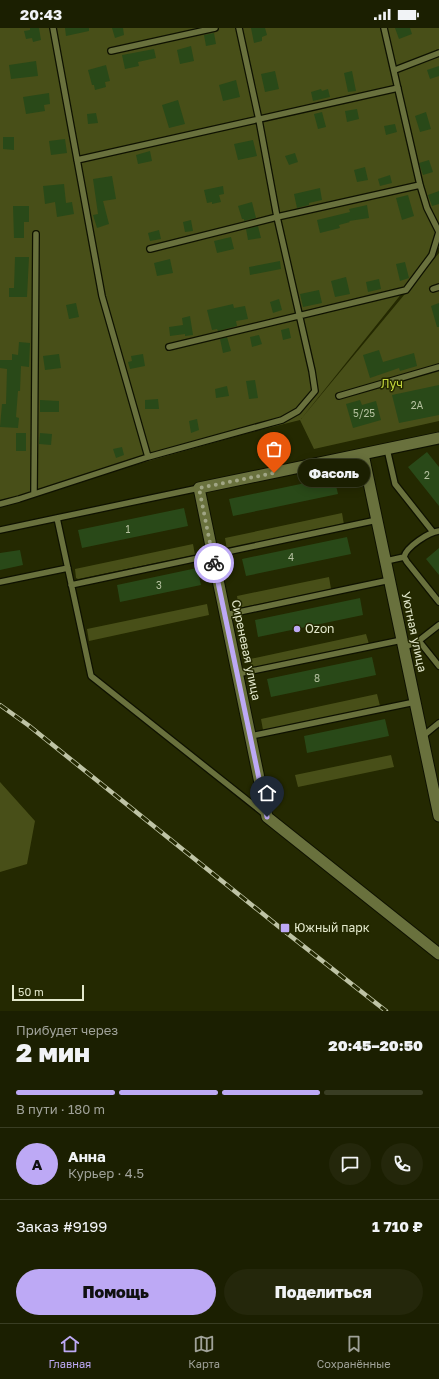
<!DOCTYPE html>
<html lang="ru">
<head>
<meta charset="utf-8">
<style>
  :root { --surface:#1b1f01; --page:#24270b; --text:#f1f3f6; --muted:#a0a299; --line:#393d23; --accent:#bda9f5 }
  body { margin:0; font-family:"Golos Text",sans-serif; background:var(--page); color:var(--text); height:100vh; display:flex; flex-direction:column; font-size:15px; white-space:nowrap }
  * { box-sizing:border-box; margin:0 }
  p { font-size:13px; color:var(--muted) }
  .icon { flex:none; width:22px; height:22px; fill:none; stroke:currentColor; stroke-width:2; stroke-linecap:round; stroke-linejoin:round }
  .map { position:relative; height:983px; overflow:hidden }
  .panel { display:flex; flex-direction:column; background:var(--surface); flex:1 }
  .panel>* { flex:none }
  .scale { position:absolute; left:12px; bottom:10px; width:72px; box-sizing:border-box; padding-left:4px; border:2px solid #e3e8cc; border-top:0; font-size:11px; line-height:14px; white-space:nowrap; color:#e3e8cc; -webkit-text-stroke:3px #242901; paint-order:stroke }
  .pin { position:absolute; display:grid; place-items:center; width:34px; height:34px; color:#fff; margin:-41px -17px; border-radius:50% 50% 50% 0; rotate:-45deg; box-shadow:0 0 4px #0007 }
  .pin .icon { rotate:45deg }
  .courier { position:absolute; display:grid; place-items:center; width:40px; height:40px; margin:-20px; border:3px solid #bda9f5; border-radius:50%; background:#fff; color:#222; box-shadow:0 1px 5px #0007 }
  .bubble { position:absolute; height:28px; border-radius:14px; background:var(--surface); box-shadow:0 2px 10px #0003,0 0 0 1px var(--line); font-size:13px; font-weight:800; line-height:28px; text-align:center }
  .headline em { font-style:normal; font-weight:800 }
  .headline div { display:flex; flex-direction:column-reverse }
  .headline { display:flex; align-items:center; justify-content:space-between; height:68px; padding:0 16px }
  h1 { font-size:26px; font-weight:800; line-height:30px }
  .bar { display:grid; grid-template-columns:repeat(4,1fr); gap:6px 4px; align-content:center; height:48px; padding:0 16px }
  .bar i { height:5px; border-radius:3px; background:var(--line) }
  .bar .current { background:var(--accent) }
  .bar p { grid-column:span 4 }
  .line { display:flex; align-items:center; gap:10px; padding:0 16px; border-top:1px solid var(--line) }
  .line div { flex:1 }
  .round { display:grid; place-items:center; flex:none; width:42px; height:42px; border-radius:21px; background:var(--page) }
  .action { display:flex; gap:8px; margin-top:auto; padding:8px 16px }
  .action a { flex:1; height:46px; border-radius:24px; background:var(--accent); color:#111; font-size:16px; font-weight:800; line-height:46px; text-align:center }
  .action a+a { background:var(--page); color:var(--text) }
  .status { display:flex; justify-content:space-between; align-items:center; height:28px; padding:0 20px; background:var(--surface); direction:ltr }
  .status svg { height:11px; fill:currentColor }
  .menu { display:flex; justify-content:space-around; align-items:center; height:56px; border-top:1px solid var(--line); background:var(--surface); font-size:11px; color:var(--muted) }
  .menu a { display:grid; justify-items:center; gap:2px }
  .menu .current { color:var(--accent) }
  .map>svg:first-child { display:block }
</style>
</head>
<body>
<div class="status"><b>20:43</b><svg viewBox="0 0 49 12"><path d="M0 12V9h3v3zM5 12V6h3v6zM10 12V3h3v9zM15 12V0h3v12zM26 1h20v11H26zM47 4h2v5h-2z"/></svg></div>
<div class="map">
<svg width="439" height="983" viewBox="0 0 439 983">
  <rect width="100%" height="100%" fill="#242901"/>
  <path fill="#484f18" d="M0 0H439V219L301 391 439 225V393L314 421 300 392 248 405 0 475Z
    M342 485 344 497 227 522 225 510Z
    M193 516 195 527 78 551 76 550 75 541Z
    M329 549 331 561 239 580 237 568Z
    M207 576 209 587 89 613 87 601Z
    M366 606 369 616 252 641 250 631Z
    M377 666 380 678 263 702 261 691Z
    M391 727 394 739 298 759 295 747Z
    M0 754 35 793 27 836 0 844Z"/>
  <path fill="#294918" d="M30 0H39L41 12 33 14 32 10 26 11 24 3 30 2Z
    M65 0H89V3L66 8Z
    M112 0H123L124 7 115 10Z
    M251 0H265L267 7 262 9V13L254 15Z
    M395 0H410L412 6 399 11Z
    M214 5 216 16 206 18 204 7Z
    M191 18 194 33 180 36 177 22Z
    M154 21 156 30 138 34 139 38 125 41 122 27Z
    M36 33 38 48 11 51 9 37Z
    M106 37 110 53 105 54 106 59 95 62 94 57H92L88 42Z
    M439 38V48L430 51 427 42Z
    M275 43 279 61 265 64 261 46Z
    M352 43 356 63 348 64 344 45Z
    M236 52 240 69 223 73 219 57Z
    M321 61 322 63 328 61 330 69 313 73 311 64Z
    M49 65 50 76 44 77 45 83 26 86 23 69Z
    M178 72 185 96 169 100 162 77Z
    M357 81 359 91 347 94 345 83Z
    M322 84 326 99 318 101 314 86Z
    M426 84 431 101 420 104 415 88Z
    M96 85 98 95 88 96 87 86Z
    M395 96 397 104 386 107 384 98Z
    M3 109H14V122L3 121Z
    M65 111 67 125 51 127 49 113Z
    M253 112 257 128 238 132 234 116Z
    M150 123 152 133 138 136 136 127Z
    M295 125 298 134 289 137 285 128Z
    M429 132 433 144 423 147 419 135Z
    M365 139 368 152 357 154 354 142Z
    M390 147 392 155 380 158 378 151Z
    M112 148 116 171 103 173 109 196 97 200 93 187 98 186 93 151Z
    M64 156 66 175 72 174 74 186 57 189 55 174 45 176 43 158Z
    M223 158 224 166 219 167 221 174 212 176V174L207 175 204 162Z
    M320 160 322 172 309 175V177L297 180 294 166Z
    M439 163V176L432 178 428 167Z
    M408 167 414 188 402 192 396 170Z
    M252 174 256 190 244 193V191H242L238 178Z
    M367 177 369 190 349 193 350 194 339 197 340 200 320 205 317 192 350 184 349 181Z
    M13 178H29V194H24V210H14Z
    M191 192 193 203 185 204 183 194Z
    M258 198 261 210 248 212 246 201Z
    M159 202 161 211 150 213 148 205Z
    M231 209 234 221 217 225 214 213Z
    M15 229H29L27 269H9V260H14Z
    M170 231 173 245 157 248 154 235Z
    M280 233 281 241 250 247 249 239Z
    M405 234 409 250 400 253 396 236Z
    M346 249 350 266 335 269 331 253Z
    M379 251 381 261 368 264 366 254Z
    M319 262 322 275 303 279 300 266Z
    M279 271 282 282 273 285 270 274Z
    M76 275 79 289 69 291 66 277Z
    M439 275V299H437L431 278Z
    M233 276 234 280 245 278 248 291 236 293 237 298 218 303 217 301 212 302 207 282Z
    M190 288 193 307 185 308V306L170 308 169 299 183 297 182 290Z
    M289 300 291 310 283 312 281 302Z
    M259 307 262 316 252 319 250 309Z
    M227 309 231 323 223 325 220 311Z
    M19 314 30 315 29 339 21 338 20 363H18L16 389 19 390 18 400 0 399 2 376H6L7 341 0 340V332H12V326L18 327Z
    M379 322 383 334 414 325 417 338 400 343 399 340 370 350 363 327Z
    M59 326 61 340 45 342 43 328Z
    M143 326 145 338 130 341 128 334 132 333 131 328Z
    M255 352 258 370 249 371 246 353Z
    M439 357V387L399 395 392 367Z
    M227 358 229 368 216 370 215 361Z
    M158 371 159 381H145V372Z
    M40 372 59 373V384H40Z
    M360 372 362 377 376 373 381 392 353 400 346 376Z
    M197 391 199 402 191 405 189 393Z
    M16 405H26V423H16Z
    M40 405 52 406 51 417 39 416Z
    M122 419 124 427 116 430 113 421Z
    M427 424 439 439V478L408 439Z
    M334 449 338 466 233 488 229 471Z
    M184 480 188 498 82 520 78 502Z
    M347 509 351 526 246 548 242 531Z
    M439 520V547L426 531Z
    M20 522 23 537 0 542V525Z
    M197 540 201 557 120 574 117 557Z
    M360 570 363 587 258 609 255 592Z
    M372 629 376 647 271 669 267 651Z
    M385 691 389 708 307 725 304 708Z"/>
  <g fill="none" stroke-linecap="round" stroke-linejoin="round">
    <g stroke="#0e1100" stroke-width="8">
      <path id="service" d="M53 0 102 268 148 429
        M111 23 215 0
        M395 42 439 25
        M77 132 398 60
        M150 221 277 189 420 157
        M433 261 439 259
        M169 319 406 262 432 227 439 204 427 180 420 157 384 0
        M339 368 439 339
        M387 421 395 456 433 504
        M199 460 57 490 91 648 266 787
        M34 465 36 206
        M0 476 19 471 148 429 282 392 298 383 315 363 312 343 277 189 259 92 239 0
        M0 502 57 490
        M439 503C429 504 406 519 404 529L407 534 439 574
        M386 533 404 529
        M0 554 68 540
        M71 557 377 492
        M225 587 390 552
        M419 613 439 638
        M404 619 416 615 439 597
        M237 646 402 612
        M251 708 415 674
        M423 708 439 695"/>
    </g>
    <g stroke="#0e1100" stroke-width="13">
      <path id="minor" d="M439 410 199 460 267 789 439 926
        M363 426 439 788"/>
    </g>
    <use href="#service" stroke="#69713d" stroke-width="5.5"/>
    <use href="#minor" stroke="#69713d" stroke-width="11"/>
    <g stroke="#bec3a5" stroke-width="4.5">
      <path id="rail" d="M0 677 28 697 283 902 386 983"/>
    </g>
    <use href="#rail" stroke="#242901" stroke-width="3" stroke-dasharray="9" stroke-linecap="butt"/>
  </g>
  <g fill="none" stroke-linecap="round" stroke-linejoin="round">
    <path stroke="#a0a585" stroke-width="4" stroke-dasharray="0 7.2" d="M214 535 199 460 274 445"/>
    <path stroke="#bda9f5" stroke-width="5" d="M214 535 267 789"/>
  </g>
  <g fill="#bda9f5" stroke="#242901" stroke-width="1.5">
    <circle cx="297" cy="601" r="4"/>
    <rect x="280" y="895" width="10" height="10" rx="2"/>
  </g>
  <g text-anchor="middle" stroke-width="3" stroke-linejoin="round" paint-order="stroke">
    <g font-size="10" fill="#b4c09f">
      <text x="417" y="381">2А</text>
      <text x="364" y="389">5/25</text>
      <text x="427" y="451">2</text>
      <text x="128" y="505">1</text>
      <text x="291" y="533">4</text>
      <text x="159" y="561">3</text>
      <text x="317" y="654">8</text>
    </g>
    <g font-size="12" fill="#c5d73c" stroke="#242901">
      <text x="392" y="360">Луч</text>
    </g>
    <g font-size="12" fill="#e3e8cc" stroke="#242901" text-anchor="start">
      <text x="305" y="605">Ozon</text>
      <text x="294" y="904">Южный парк</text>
    </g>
    <g font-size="12" fill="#e3e8cc" stroke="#242901">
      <text transform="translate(414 604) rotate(78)" y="4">Уютная улица</text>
      <text transform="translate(246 622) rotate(78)" y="4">Сиреневая улица</text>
    </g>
  </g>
</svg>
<div class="scale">50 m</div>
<div class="pin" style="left:274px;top:445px;background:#ea580c"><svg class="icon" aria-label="bag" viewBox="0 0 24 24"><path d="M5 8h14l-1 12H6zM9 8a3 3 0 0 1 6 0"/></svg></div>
<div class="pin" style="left:267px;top:789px;background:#1f2937"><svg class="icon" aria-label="home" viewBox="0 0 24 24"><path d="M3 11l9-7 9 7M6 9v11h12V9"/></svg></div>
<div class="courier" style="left:214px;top:535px"><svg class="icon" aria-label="bike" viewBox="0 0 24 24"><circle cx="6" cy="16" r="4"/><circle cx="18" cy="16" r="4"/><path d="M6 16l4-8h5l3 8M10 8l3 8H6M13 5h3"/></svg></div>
<div class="bubble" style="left:298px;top:431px;width:72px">Фасоль</div>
</div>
<section class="panel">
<div class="headline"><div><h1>2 мин</h1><p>Прибудет через</p></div><em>20:45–20:50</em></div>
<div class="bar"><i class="current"></i><i class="current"></i><i class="current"></i><i></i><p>В пути · 180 m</p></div>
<div class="line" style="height:72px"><b class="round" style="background:var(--accent);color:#111">А</b><div><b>Анна</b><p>Курьер · 4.5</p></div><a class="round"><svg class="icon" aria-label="chat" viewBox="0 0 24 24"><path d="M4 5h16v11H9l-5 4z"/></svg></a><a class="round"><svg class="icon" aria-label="phone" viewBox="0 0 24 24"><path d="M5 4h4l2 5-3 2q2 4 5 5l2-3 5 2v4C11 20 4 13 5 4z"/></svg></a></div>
<div class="line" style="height:52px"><div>Заказ #9199</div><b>1 710 ₽</b></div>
<div class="action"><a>Помощь</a><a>Поделиться</a></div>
</section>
<nav class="menu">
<a class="current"><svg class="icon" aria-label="home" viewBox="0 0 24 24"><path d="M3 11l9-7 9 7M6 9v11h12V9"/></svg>Главная</a>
<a><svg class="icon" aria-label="map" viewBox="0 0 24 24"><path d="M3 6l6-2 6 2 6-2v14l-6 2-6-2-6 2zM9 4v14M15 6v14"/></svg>Карта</a>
<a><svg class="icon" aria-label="saved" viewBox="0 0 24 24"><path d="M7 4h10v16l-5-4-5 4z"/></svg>Сохранённые</a>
</nav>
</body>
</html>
